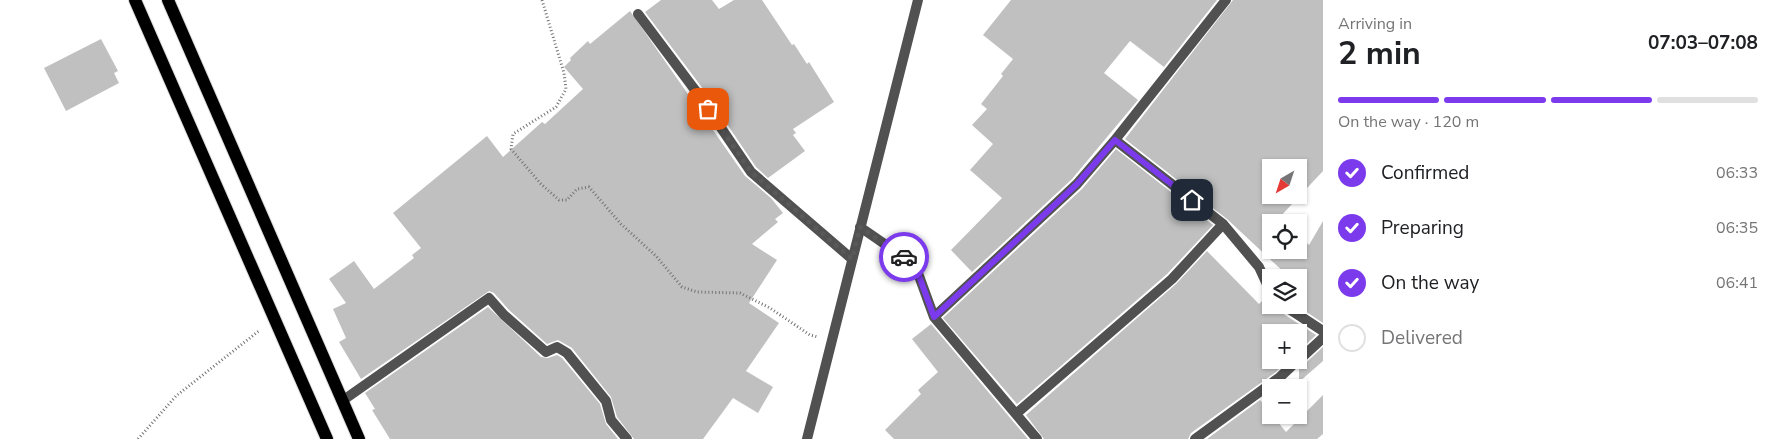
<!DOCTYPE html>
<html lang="en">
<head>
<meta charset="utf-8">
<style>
  :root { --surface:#fff; --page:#f6f6f6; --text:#202124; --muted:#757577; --line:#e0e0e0; --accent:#7c3aed }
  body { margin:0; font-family:"Nunito Sans",sans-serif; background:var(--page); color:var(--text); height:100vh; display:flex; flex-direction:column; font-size:19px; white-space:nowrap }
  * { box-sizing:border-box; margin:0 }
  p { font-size:16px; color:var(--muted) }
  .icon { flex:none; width:28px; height:28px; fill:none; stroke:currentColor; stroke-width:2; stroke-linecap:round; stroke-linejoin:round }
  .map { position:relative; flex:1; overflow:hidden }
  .panel { display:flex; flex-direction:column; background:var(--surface); width:450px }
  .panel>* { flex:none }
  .needle { width:32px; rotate:219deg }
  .buttons { position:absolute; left:1262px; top:159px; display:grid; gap:10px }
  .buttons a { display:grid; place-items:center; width:45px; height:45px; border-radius:0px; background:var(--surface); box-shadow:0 1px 4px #0004; font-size:25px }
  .pin { position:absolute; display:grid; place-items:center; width:42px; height:42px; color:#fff; margin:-21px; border-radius:10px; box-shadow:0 2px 8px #0006 }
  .courier { position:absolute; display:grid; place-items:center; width:50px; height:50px; margin:-25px; border:4px solid #7c3aed; border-radius:50%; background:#fff; color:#222; box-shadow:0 1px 6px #0007 }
  .head em { font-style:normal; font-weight:700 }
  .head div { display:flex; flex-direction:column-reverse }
  .head { display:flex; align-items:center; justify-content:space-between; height:85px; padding:0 15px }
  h1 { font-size:32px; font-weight:700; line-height:38px }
  .bar { display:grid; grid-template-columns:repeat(4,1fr); gap:8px 5px; align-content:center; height:60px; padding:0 15px }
  .bar i { height:6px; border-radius:4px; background:var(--line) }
  .bar .active { background:var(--accent) }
  .bar p { grid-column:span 4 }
  ol { padding:0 15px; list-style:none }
  li { display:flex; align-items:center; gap:15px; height:55px }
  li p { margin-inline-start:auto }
  li .icon { padding:5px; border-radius:50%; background:var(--accent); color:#fff; stroke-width:4 }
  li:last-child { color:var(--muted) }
  li i { width:28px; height:28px; border:2px solid var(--line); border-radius:50% }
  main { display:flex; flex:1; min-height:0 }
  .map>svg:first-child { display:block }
</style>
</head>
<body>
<main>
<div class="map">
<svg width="1323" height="439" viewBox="0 0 1323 439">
  <rect width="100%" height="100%" fill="#fff"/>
  <path fill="#c0c0c0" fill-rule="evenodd" d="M661 0H712L719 9 734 0H762L792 45 794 44 807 64 809 62 834 102 793 129 796 133 793 135 805 151 768 178 756 167 704 90 645 12Z
    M1011 0H1217L1164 67 1130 41 1104 73 1138 100 1072 179 972 272 951 250 1002 198 970 170 993 144 972 125 987 109 981 104 1003 76 1001 74 1013 59 983 35Z
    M1233 0H1323V171L1279 218 1285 222H1271V250H1299V235L1309 245 1323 221V323L1296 305H1299V278H1284L1287 275 1227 219 1125 139ZM1271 168H1299V195H1271Z
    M630 11 745 176 771 198 783 213 775 219 778 222 752 244 777 260 749 303 779 323 746 371 773 387 758 413 733 398 703 439H634L617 417 611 397 572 348 558 340 547 344 509 310 494 293 489 291 361 379 339 342 346 338 333 309 346 303 329 279 354 261 374 289 414 258 412 255 421 248 393 213 487 136 503 157 542 122 545 124 583 89 564 67 571 60 570 58 588 41 590 44Z
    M101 39 118 71 114 73 119 83 66 111 44 68Z
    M1116 149 1213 225 1167 274 1017 404 943 318 1082 189Z
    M1207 251 1259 304 1266 297 1271 300V305H1276L1279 311 1316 335 1299 351V332H1271V360H1288L1276 372 1191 433 1188 439H1044L1026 415 1176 284Z
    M488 307 541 357 548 358 557 355 562 358 600 404 606 424 618 439H390L372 410 375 409 365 393Z
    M931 324 1028 439H894L885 430 921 394 918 390 938 372 912 339Z
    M1323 347V361L1299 382V369Z
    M1323 395V434L1317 439H1207L1260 400 1286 432Z"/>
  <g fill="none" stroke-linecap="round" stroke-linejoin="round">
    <g stroke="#dbdbdb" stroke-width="14">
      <path id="primary" d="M135 0 327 439
        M168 0 359 439"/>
    </g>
    <path stroke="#737373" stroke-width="3" stroke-dasharray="1 2.5" stroke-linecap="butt" d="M542 0 564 73 566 89 556 107 513 134 511 149 541 184 559 200H567L577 189 589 187 621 224 656 256 682 287 697 292 740 293 770 308 810 335 818 337
      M138 439 176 396 260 330"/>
    <path stroke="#515151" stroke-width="10" d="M638 14 698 94 751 172 852 259
      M1115 140 1226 0
      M860 227 915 265 934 317 1037 439
      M1283 305 1323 331
      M934 317 1077 184 1115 140 1223 224 1259 267 1271 293
      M1299 360 1323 338
      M342 401 489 298 504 315 546 352 557 347 567 353 606 401 611 420 627 439
      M1017 413 1172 279 1223 224
      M807 439 918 0
      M1195 439 1280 377 1298 360"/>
    <use href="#primary" stroke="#000" stroke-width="12"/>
  </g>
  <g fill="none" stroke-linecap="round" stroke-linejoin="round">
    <path stroke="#595959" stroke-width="5" stroke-dasharray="0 9" d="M708 109 751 172 852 259 860 227 904 257"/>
    <path stroke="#7c3aed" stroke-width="6" d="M904 257 915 265 934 317 1077 184 1115 140 1192 200"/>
  </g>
</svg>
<div class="buttons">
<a><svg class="needle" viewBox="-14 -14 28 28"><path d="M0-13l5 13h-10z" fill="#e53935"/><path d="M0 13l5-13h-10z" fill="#757577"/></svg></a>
<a><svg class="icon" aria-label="locate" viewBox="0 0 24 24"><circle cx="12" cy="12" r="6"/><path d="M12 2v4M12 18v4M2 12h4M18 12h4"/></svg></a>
<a><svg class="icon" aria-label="layers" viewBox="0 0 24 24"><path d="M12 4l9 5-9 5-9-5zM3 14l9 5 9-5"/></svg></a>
<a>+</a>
<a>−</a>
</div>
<div class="pin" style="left:708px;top:109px;background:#ea580c"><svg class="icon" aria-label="bag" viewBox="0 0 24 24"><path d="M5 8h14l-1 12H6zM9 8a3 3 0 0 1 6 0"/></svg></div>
<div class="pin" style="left:1192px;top:200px;background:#1f2937"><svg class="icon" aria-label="home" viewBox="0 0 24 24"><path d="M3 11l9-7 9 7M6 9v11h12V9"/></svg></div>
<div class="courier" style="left:904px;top:257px"><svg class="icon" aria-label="car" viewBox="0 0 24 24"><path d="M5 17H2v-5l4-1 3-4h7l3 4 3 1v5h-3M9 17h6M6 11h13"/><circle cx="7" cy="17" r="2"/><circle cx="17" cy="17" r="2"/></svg></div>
</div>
<section class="panel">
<div class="head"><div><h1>2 min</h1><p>Arriving in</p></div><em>07:03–07:08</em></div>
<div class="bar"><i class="active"></i><i class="active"></i><i class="active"></i><i></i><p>On the way · 120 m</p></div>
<ol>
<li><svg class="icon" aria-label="check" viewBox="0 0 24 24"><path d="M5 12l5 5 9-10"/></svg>Confirmed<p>06:33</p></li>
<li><svg class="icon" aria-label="check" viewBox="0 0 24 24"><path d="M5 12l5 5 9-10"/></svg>Preparing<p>06:35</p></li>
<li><svg class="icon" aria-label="check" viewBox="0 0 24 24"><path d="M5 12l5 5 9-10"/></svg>On the way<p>06:41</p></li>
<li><i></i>Delivered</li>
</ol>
</section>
</main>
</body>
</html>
